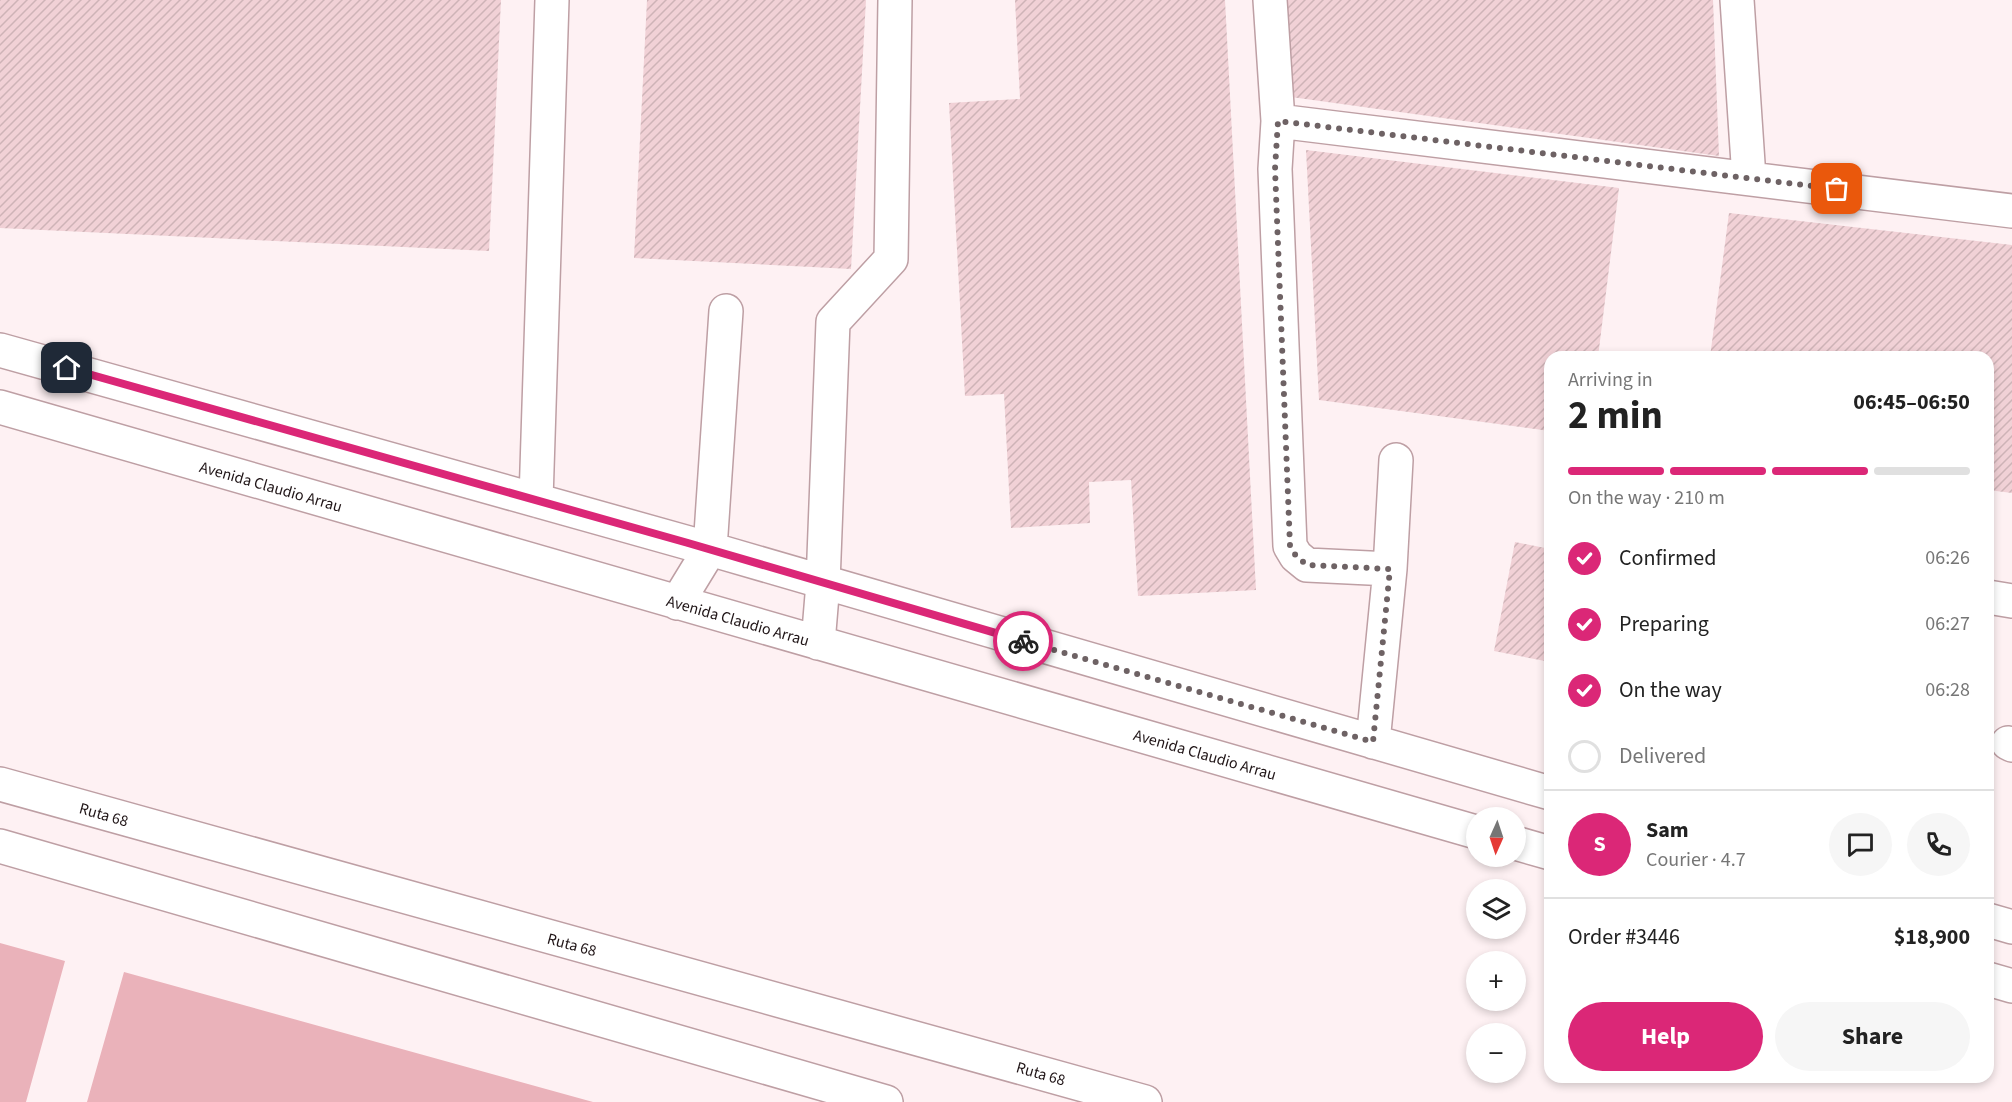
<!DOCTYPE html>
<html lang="en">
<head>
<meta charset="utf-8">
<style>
  :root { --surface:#fff; --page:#f6f6f6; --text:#222; --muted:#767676; --line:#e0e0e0; --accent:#db2777 }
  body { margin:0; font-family:"Source Sans 3",sans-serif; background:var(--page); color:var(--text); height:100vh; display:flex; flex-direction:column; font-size:22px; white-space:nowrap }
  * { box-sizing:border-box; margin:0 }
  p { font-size:20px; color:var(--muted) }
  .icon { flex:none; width:33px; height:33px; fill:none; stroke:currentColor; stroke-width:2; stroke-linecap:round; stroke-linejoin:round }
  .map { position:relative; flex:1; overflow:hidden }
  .panel { position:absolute; left:1544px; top:351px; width:450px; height:732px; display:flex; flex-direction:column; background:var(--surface); border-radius:18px; box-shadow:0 3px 9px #0003 }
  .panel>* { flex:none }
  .needle { width:39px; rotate:183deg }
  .controls { position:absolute; left:1466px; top:807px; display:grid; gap:12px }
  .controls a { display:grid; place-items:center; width:60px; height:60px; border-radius:50%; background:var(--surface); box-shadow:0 3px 9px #0003; font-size:30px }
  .pin { position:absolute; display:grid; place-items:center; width:51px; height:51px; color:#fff; margin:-26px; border-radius:12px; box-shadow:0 3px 9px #0006 }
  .courier { position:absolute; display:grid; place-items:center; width:60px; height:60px; margin:-30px; border:4px solid #db2777; border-radius:50%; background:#fff; color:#222; box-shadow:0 2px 8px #0007 }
  .overview em { font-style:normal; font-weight:700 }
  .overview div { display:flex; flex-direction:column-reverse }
  .overview { display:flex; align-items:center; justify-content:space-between; height:102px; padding:0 24px }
  h1 { font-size:39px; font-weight:700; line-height:45px }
  .bar { display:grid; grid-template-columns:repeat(4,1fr); gap:9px 6px; align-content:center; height:72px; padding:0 24px }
  .bar i { height:8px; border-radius:4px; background:var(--line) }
  .bar .current { background:var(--accent) }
  .bar p { grid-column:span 4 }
  .line { display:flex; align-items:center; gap:15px; padding:0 24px; border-top:2px solid var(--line) }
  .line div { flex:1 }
  .round { display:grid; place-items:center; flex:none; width:63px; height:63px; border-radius:32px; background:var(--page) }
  ol { padding:0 24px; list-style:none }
  li { display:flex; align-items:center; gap:18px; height:66px }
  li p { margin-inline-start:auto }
  li .icon { padding:6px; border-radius:50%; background:var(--accent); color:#fff; stroke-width:4 }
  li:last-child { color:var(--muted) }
  li i { width:33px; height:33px; border:3px solid var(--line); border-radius:50% }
  .button { display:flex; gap:12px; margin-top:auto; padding:12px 24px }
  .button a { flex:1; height:69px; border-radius:36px; background:var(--accent); color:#fff; font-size:24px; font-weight:700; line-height:69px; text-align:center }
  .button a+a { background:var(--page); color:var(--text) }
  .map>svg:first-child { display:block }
</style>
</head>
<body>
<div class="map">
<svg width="2012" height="1102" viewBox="0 0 2012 1102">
  <defs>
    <pattern id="building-hatch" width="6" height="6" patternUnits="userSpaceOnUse" patternTransform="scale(1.5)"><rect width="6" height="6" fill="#f1d1d6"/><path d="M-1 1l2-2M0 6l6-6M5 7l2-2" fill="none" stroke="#ceb3b7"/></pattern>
  </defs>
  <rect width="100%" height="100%" fill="#fef1f3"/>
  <path fill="#eab2ba" d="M0 943 65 961 26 1102H0Z
    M124 972 593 1102H87Z"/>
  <path fill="url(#building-hatch)" d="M0 0H501L489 251 0 228Z
    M647 0H866L851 269 634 258Z
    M1015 0H1225L1256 590 1138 596 1131 480 1089 482 1090 523 1011 528 1004 394 965 396 949 103 1020 99Z
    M1287 0H1713L1719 156 1291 97Z
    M1306 150 1619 188 1598 357H1550V431L1319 400Z
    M1729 213 2012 245V493L1988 490V357H1710Z
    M1515 542 1550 549V662L1494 651Z"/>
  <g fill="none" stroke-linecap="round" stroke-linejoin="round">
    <g stroke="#be9fa4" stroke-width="36">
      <path id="minor" d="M1270 0 1278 121
        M1737 0 1749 178
        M0 350 710 549 1550 793
        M0 407 1476 832
        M536 500 552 0
        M1390 569 1307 565 1296 556 1290 546 1275 169 1278 121 2012 211
        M1988 597 2012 601
        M677 603 710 549 726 311
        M818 643 823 583 833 322 891 259 895 0
        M1373 742 1390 569 1396 460
        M2008 743 2012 745
        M1515 843 1550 853
        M1988 920 2012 927
        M1988 979 2012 986"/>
    </g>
    <g stroke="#be9fa4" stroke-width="36">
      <path id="highway" d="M0 784 1145 1102
        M0 846 886 1102"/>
    </g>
    <use href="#minor" stroke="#fff" stroke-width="33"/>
    <use href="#highway" stroke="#fff" stroke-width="33"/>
  </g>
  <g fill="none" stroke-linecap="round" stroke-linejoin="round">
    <path stroke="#6e6264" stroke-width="6" stroke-dasharray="0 10.8" d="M1023 641 1373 742 1390 569 1307 565 1296 556 1290 546 1275 169 1278 121 1837 189"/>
    <path stroke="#db2777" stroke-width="8" d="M67 368 688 543 1023 641"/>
  </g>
  <g text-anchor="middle" stroke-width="4.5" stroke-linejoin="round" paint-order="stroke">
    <g font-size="16" fill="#201517" stroke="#fff">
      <text transform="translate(271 486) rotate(16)" y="6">Avenida Claudio Arrau</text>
      <text transform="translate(738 620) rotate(16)" y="6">Avenida Claudio Arrau</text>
      <text transform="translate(1205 754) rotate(16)" y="6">Avenida Claudio Arrau</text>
      <text transform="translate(104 814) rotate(16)" y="6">Ruta 68</text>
      <text transform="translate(572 944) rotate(15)" y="6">Ruta 68</text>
      <text transform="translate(1041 1073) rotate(16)" y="6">Ruta 68</text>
    </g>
  </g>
</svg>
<div class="controls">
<a><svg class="needle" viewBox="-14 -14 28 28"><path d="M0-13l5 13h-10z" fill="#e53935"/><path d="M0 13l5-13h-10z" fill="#767676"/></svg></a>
<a><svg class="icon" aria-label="layers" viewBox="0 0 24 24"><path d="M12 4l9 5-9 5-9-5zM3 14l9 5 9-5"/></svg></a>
<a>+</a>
<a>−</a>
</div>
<div class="pin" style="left:1837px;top:189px;background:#ea580c"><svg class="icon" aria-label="bag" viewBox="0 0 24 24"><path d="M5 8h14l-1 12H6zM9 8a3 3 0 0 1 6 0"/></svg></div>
<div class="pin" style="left:67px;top:368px;background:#1f2937"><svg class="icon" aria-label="home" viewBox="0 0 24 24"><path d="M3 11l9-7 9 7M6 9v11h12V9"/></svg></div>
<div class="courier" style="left:1023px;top:641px"><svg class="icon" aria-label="bike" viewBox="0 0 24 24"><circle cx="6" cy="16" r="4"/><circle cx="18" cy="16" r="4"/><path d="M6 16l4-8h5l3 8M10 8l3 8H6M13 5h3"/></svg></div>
<section class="panel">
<div class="overview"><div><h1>2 min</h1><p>Arriving in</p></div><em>06:45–06:50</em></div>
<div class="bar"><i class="current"></i><i class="current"></i><i class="current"></i><i></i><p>On the way · 210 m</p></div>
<ol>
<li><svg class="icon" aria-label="check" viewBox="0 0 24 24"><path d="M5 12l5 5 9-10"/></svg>Confirmed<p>06:26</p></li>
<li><svg class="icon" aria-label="check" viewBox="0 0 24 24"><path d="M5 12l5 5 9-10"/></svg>Preparing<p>06:27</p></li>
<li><svg class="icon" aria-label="check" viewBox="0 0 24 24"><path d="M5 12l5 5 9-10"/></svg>On the way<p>06:28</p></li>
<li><i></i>Delivered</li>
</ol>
<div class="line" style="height:108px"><b class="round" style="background:var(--accent);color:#fff">S</b><div><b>Sam</b><p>Courier · 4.7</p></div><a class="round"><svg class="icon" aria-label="chat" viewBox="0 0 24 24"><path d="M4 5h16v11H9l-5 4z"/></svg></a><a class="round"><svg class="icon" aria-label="phone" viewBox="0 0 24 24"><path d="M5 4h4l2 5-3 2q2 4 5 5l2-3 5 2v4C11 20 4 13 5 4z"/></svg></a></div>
<div class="line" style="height:78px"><div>Order #3446</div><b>$18,900</b></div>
<div class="button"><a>Help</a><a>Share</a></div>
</section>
</div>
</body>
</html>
